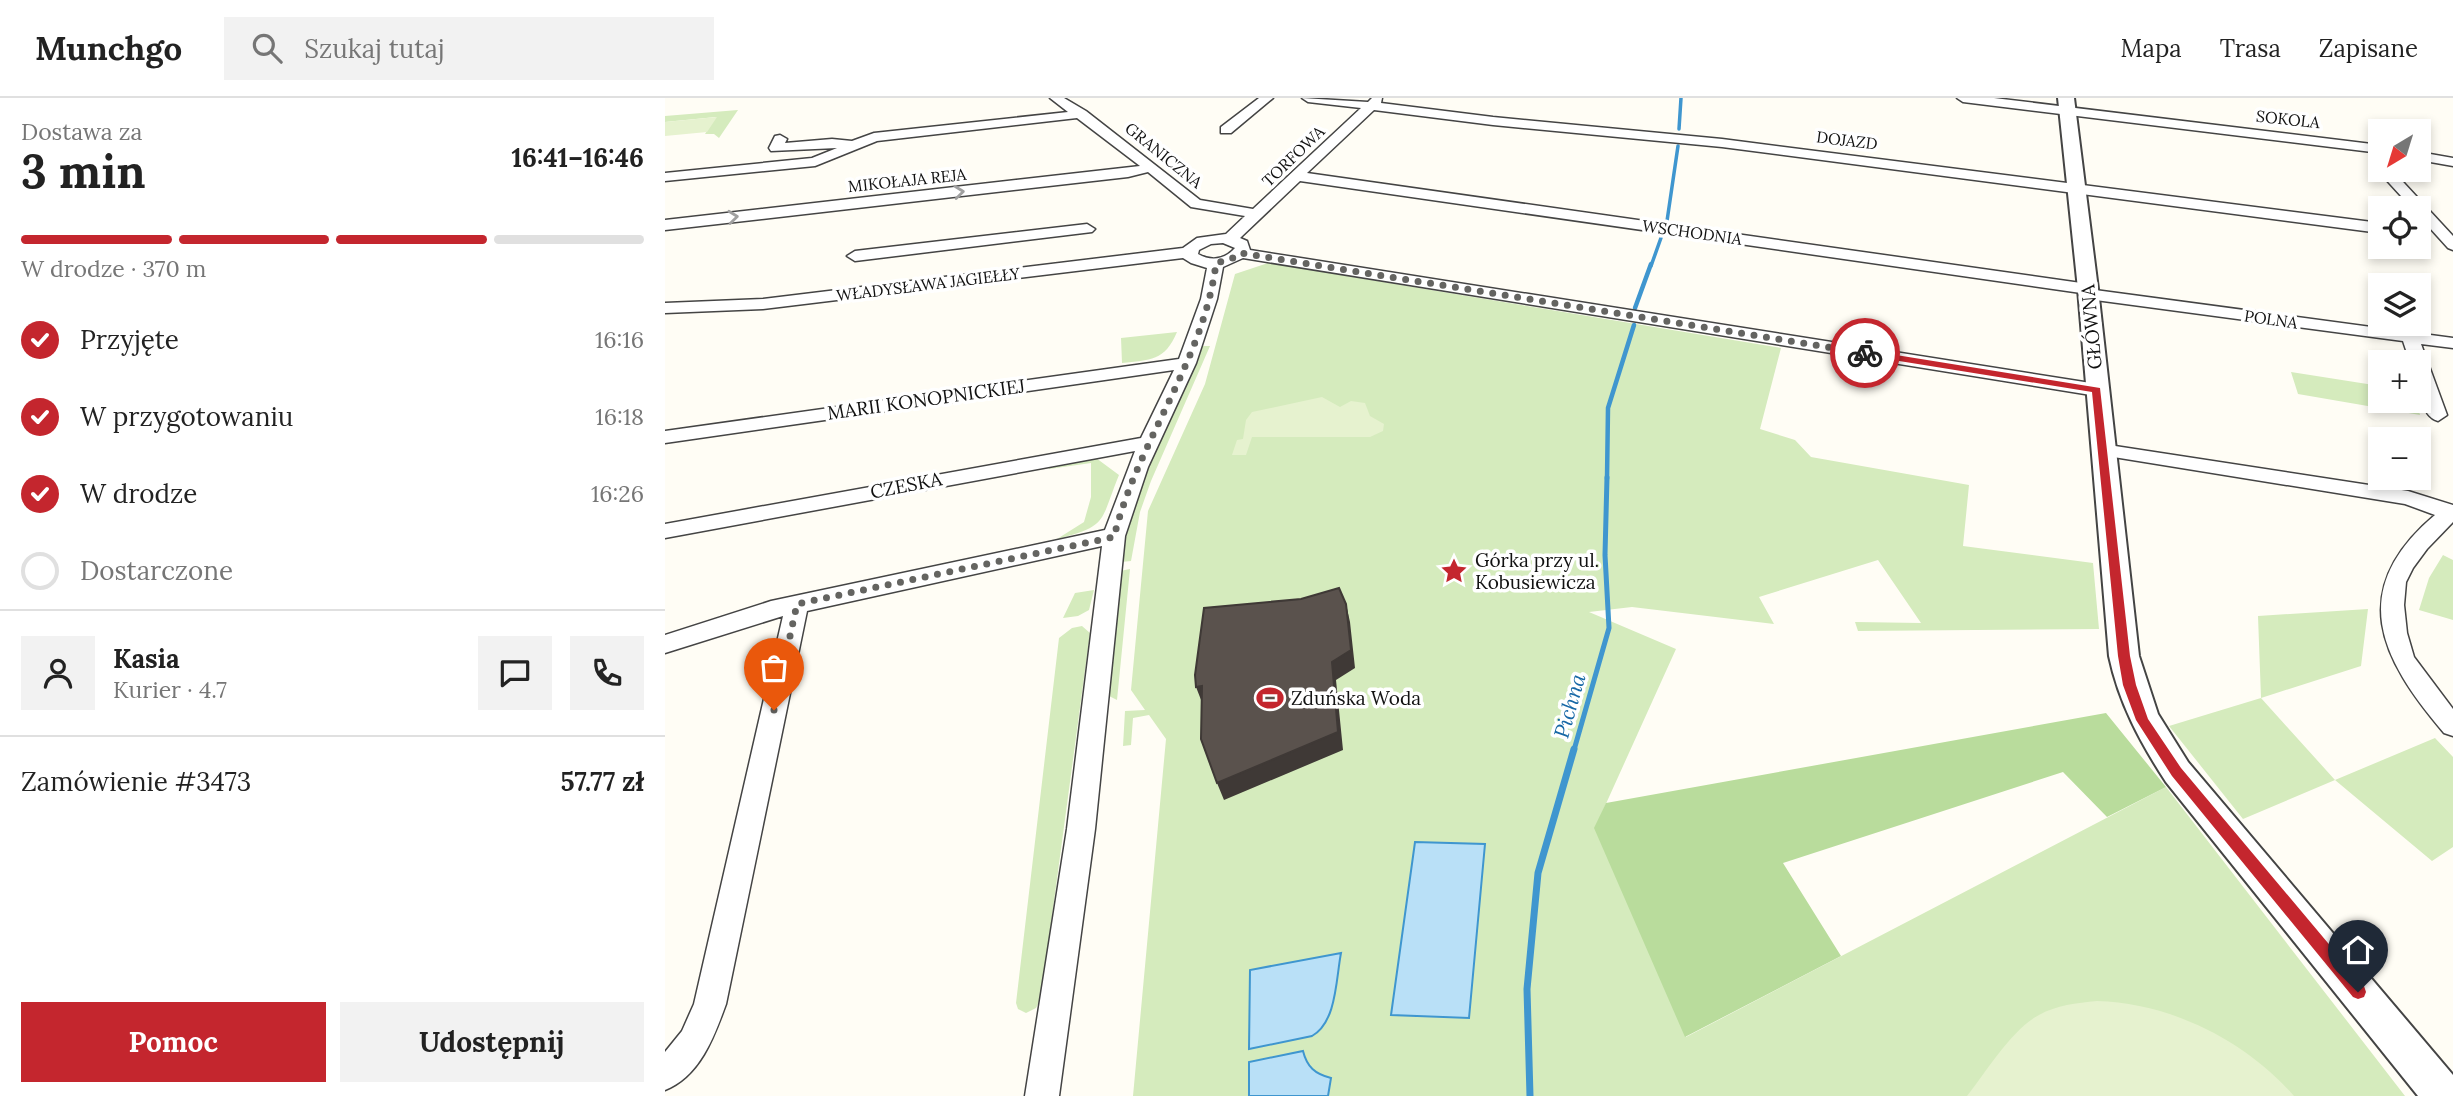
<!DOCTYPE html>
<html lang="pl">
<head>
<meta charset="utf-8">
<style>
  :root { --surface:#fff; --page:#f2f2f2; --text:#222; --muted:#767676; --line:#e0e0e0; --accent:#c4262e }
  body { margin:0; font-family:Lora,serif; background:var(--page); color:var(--text); height:100vh; display:flex; flex-direction:column; font-size:26px; white-space:nowrap }
  * { box-sizing:border-box; margin:0 }
  p { font-size:23px; color:var(--muted) }
  .icon { flex:none; width:38px; height:38px; fill:none; stroke:currentColor; stroke-width:2; stroke-linecap:round; stroke-linejoin:round }
  .map { position:relative; flex:1; overflow:hidden }
  .side { display:flex; flex-direction:column; background:var(--surface); width:665px }
  .side>* { flex:none }
  .needle { width:46px; rotate:218deg }
  .buttons { position:absolute; left:1703px; top:21px; display:grid; gap:14px }
  .buttons a { display:grid; place-items:center; width:63px; height:63px; border-radius:0px; background:var(--surface); box-shadow:0 4px 10px #0003; font-size:35px }
  .pin { position:absolute; display:grid; place-items:center; width:60px; height:60px; color:#fff; margin:-72px -30px; border-radius:50% 50% 50% 0; rotate:-45deg; box-shadow:0 0 7px #0007 }
  .pin .icon { rotate:45deg }
  .courier { position:absolute; display:grid; place-items:center; width:70px; height:70px; margin:-35px; border:5px solid #c4262e; border-radius:50%; background:#fff; color:#222; box-shadow:0 2px 9px #0007 }
  .headline em { font-style:normal; font-weight:700 }
  .headline div { display:flex; flex-direction:column-reverse }
  .headline { display:flex; align-items:center; justify-content:space-between; height:119px; padding:0 21px }
  h1 { font-size:46px; font-weight:700; line-height:52px }
  .bar { display:grid; grid-template-columns:repeat(4,1fr); gap:10px 7px; align-content:center; height:84px; padding:0 21px }
  .bar i { height:9px; border-radius:5px; background:var(--line) }
  .bar .active { background:var(--accent) }
  .bar p { grid-column:span 4 }
  .line { display:flex; align-items:center; gap:18px; padding:0 21px; border-top:2px solid var(--line) }
  .line div { flex:1 }
  .round { display:grid; place-items:center; flex:none; width:74px; height:74px; border-radius:0px; background:var(--page) }
  ol { padding:0 21px; list-style:none }
  li { display:flex; align-items:center; gap:21px; height:77px }
  li p { margin-inline-start:auto }
  li .icon { padding:7px; border-radius:50%; background:var(--accent); color:#fff; stroke-width:4 }
  li:last-child { color:var(--muted) }
  li i { width:38px; height:38px; border:4px solid var(--line); border-radius:50% }
  .button { display:flex; gap:14px; margin-top:auto; padding:14px 21px }
  .button a { flex:1; height:80px; border-radius:0px; background:var(--accent); color:#fff; font-size:28px; font-weight:700; line-height:80px; text-align:center }
  .button a+a { background:var(--page); color:var(--text) }
  header { display:flex; align-items:center; gap:42px; box-sizing:border-box; height:98px; padding:0 35px; background:var(--surface); border-bottom:2px solid var(--line) }
  header strong { font-size:33px }
  nav { display:flex; gap:38px; margin-inline-start:auto; font-size:24px }
  .search { width:490px; height:63px; background:var(--page); display:flex; align-items:center; gap:18px; box-sizing:border-box; padding:0 24px; border-radius:0px; color:var(--muted); font-size:26px }
  main { display:flex; flex:1; min-height:0 }
  .map>svg:first-child { display:block }
</style>
</head>
<body>
<header>
<strong>Munchgo</strong>
<div class="search"><svg class="icon" aria-label="search" viewBox="0 0 24 24"><circle cx="10" cy="10" r="6"/><path d="M15 15l6 6"/></svg>Szukaj tutaj</div>
<nav><a>Mapa</a><a>Trasa</a><a>Zapisane</a></nav>
</header>
<main>
<section class="side">
<div class="headline"><div><h1>3 min</h1><p>Dostawa za</p></div><em>16:41–16:46</em></div>
<div class="bar"><i class="active"></i><i class="active"></i><i class="active"></i><i></i><p>W drodze · 370 m</p></div>
<ol>
<li><svg class="icon" aria-label="check" viewBox="0 0 24 24"><path d="M5 12l5 5 9-10"/></svg>Przyjęte<p>16:16</p></li>
<li><svg class="icon" aria-label="check" viewBox="0 0 24 24"><path d="M5 12l5 5 9-10"/></svg>W przygotowaniu<p>16:18</p></li>
<li><svg class="icon" aria-label="check" viewBox="0 0 24 24"><path d="M5 12l5 5 9-10"/></svg>W drodze<p>16:26</p></li>
<li><i></i>Dostarczone</li>
</ol>
<div class="line" style="height:126px"><a class="round"><svg class="icon" aria-label="person" viewBox="0 0 24 24"><circle cx="12" cy="8" r="4"/><path d="M4 21q1-7 8-7t8 7"/></svg></a><div><b>Kasia</b><p>Kurier · 4.7</p></div><a class="round"><svg class="icon" aria-label="chat" viewBox="0 0 24 24"><path d="M4 5h16v11H9l-5 4z"/></svg></a><a class="round"><svg class="icon" aria-label="phone" viewBox="0 0 24 24"><path d="M5 4h4l2 5-3 2q2 4 5 5l2-3 5 2v4C11 20 4 13 5 4z"/></svg></a></div>
<div class="line" style="height:91px"><div>Zamówienie #3473</div><b>57.77 zł</b></div>
<div class="button"><a>Pomoc</a><a>Udostępnij</a></div>
</section>
<div class="map">
<svg width="1788" height="998" viewBox="0 0 1788 998">
  <rect width="100%" height="100%" fill="#fffdf5"/>
  <path fill="#d5ebbd" d="M73 12 54 40 49 36H40L51 19 0 24V18Z
    M603 165 1116 250 1095 331 1130 342 1146 359 1304 387 1298 448 1428 465 1434 531 1193 533 1190 524 1256 525 1213 462 1094 499 1109 526 967 509 924 514 1011 551 930 730 1021 939 1501 689 1740 998H468L501 641 484 617 468 620 466 647 458 648 460 613 480 612 466 592 483 413 540 286 570 176Z
    M512 234C500 263 485 262 457 265L456 240Z
    M537 248H545L486 383 475 414 466 463 456 464C469 385 508 322 537 248Z
    M1626 274 1715 288V303H1751L1755 317 1633 296Z
    M431 360 454 377C435 423 444 428 392 441L419 424 426 399V365L384 371V368Z
    M1778 457 1788 462V522L1754 512 1764 480Z
    M465 471 452 602 442 597 455 473Z
    M429 492 424 512 413 518 398 520 410 495Z
    M1703 511 1696 568 1596 600 1670 682 1770 640 1788 659V749L1767 763 1670 682 1578 721 1504 628 1596 600 1593 518Z
    M417 528 425 535 376 900 371 910 361 915 353 911 351 905 394 540 407 530Z"/>
  <path fill="#b9dc9c" d="M1441 615 1501 689 1442 719 1398 674 1118 765 1176 858 1020 939 929 730 941 705Z"/>
  <path fill="#e6f2cf" d="M52 19 42 34 0 38V24Z
    M657 299 675 309 686 303 700 305 705 318 719 326 718 333 705 339H587L581 357H567L572 342 578 341 581 322 587 314Z
    M1432 903C1505 905 1580 942 1629 998H1302C1321 974 1347 931 1374 917 1392 907 1411 905 1432 903Z"/>
  <path fill="#b9e0f7" stroke="#3f96cf" stroke-width="2" d="M750 744 820 746 804 920 726 917Z
    M676 855C671 880 672 924 647 938L584 951 585 872Z
    M638 953C642 969 650 976 666 980L663 998H584V964Z"/>
  <g fill="none" stroke-linecap="round" stroke-linejoin="round">
    <path stroke="#3f96cf" stroke-width="3.5" d="M1014 31 1016 0
      M1002 123 1013 48
      M986 168 997 137"/>
    <path stroke="#3f96cf" stroke-width="4.5" d="M970 210 986 166
      M942 381 943 310 969 227"/>
    <path stroke="#3f96cf" stroke-width="5" d="M909 652 944 530 940 457 942 379"/>
    <path stroke="#3f96cf" stroke-width="7" d="M865 998 862 891 873 775 909 651"/>
    <g stroke="#444" stroke-width="3">
      <path id="minor" d="M385 0H399L421 13 535 102 588 111 696 10 643 4 637 0 703 4 707 0H717L716 5 828 19 1057 41 1715 125V135L1057 49 828 27 709 12 642 75 1423 186 1429 188 1430 192 1788 240V250L1756 246 1782 317 1773 323C1753 318 1754 281 1754 264H1745L1738 243 1423 201 1417 200 1416 195 635 83 575 140 582 143 585 152 1432 286 1441 292 1432 298 578 160 558 169 552 201 531 265 483 369 460 438 430 731 394 998H360L402 731 437 448 142 513 61 906C49 939 35 978 0 992V954L17 933 29 906 118 518 0 555V537L106 503 440 432 470 353 0 440V426L476 340 509 272 0 345V333L514 261 536 201 542 170 526 165 518 160 98 211 0 215V205L98 201 518 150 532 140 561 136 580 118 526 109 483 74 463 79 0 132V122L475 68 412 20 212 43 150 68 0 83V75L147 60 172 50 106 53 104 50 110 38 115 37 122 41 120 45 167 41 187 43 209 35 403 14ZM558 145 570 150C560 161 547 164 533 156L534 152 546 146Z
        M594 0H608L566 35H556V29Z
        M1292 0H1329L1715 47V55L1298 4Z
        M1754 54 1788 60V68L1754 62Z
        M1715 69V72H1727L1788 138V152L1783 150 1754 118V110H1747L1715 75 1713 72Z
        M422 126 430 131 427 134 190 163 182 158 190 153Z
        M1437 346 1743 393 1788 407V424L1762 451 1748 470 1741 484 1739 507 1742 535 1749 559 1788 611V638L1779 635C1715 560 1681 492 1770 417L1740 406 1430 356 1427 352 1430 348Z"/>
    </g>
    <g stroke="#444" stroke-width="4">
      <path id="tertiary" d="M1393 0H1409L1433 191 1474 558 1493 616 1523 664 1788 977V998H1753L1501 684C1475 644 1454 605 1444 558L1413 191Z"/>
    </g>
    <use href="#minor" fill="#fff" fill-rule="evenodd"/>
    <use href="#tertiary" fill="#fff" fill-rule="evenodd"/>
  </g>
  <path fill="#3f3936" d="M681 506 685 524 690 570 671 582 678 652 559 702 552 685 667 564Z
    M537 588 538 607 531 589Z"/>
  <path fill="#5a524d" stroke="#3f3936" stroke-width="2" d="M674 490 681 506 686 552 667 564 673 634 552 685 536 641 537 588 531 589 530 577 539 510 636 501Z"/>
  <defs><path id="oneway-chevron" d="M-2-3.5L2.5 0L-2 3.5" fill="none" stroke-width="1.6" stroke-linecap="round" stroke-linejoin="round" transform="scale(1.75)"/></defs>
  <g stroke="#a0a0a0">
    <use href="#oneway-chevron" transform="translate(294 94) rotate(-6)"/>
    <use href="#oneway-chevron" transform="translate(68 119) rotate(-6)"/>
  </g>
  <path fill="#c4262e" d="M1200 252 1435 290 1465 558 1471 587 1483 621 1516 670 1699 888 1701 894 1699 899 1693 901 1688 899 1507 678 1471 622 1458 587 1453 558 1427 294 1197 257V253Z"/>
  <g fill="none" stroke-linecap="round" stroke-linejoin="round">
    <path stroke="#646461" stroke-width="7" stroke-dasharray="0 12.6" d="M109 612 132 506 449 439C472 344 539 263 551 165L566 161 576 155 1200 255"/>
  </g>
  <defs>
    <g id="sight-bare" transform="scale(2.1)"><path d="M0-6L1.8-2.2L6-1.7L2.9 1.2L3.7 5.4L0 3.3L-3.7 5.4L-2.9 1.2L-6-1.7L-1.8-2.2Z" fill="#c4262e" stroke="#fff" stroke-width="2.5" paint-order="stroke"/></g>
    <g id="stadium-bare" transform="scale(2.1)"><path d="M0-5a6.5 5 0 1 0 0 10a6.5 5 0 1 0 0-10ZM-3.5-1.8h7v3.6h-7Z" fill="#c4262e" stroke="#fff" stroke-width="2.5" paint-order="stroke"/></g>
  </defs>
  <g fill-rule="evenodd">
    <use href="#sight-bare" x="789" y="473"/>
    <use href="#stadium-bare" x="605" y="600"/>
  </g>
  <g text-anchor="middle" stroke-width="7" stroke-linejoin="round" paint-order="stroke">
    <g font-size="16" fill="#111" stroke="#fff">
      <text transform="translate(1623 21) rotate(6)" y="6">SOKOLA</text>
      <text transform="translate(1182 42) rotate(7)" y="6">DOJAZD</text>
      <text transform="translate(499 57) rotate(39)" y="6">GRANICZNA</text>
      <text transform="translate(628 58) rotate(-44)" y="6">TORFOWA</text>
      <text transform="translate(242 82) rotate(-6)" y="6">MIKOŁAJA REJA</text>
      <text transform="translate(1027 134) rotate(8)" y="6">WSCHODNIA</text>
      <text transform="translate(263 186) rotate(-7)" y="6">WŁADYSŁAWA JAGIEŁŁY</text>
      <text transform="translate(1606 221) rotate(8)" y="6">POLNA</text>
    </g>
    <g font-size="19" fill="#111" stroke="#fff">
      <text transform="translate(1426 229) rotate(-95)" y="7">GŁÓWNA</text>
      <text transform="translate(261 301) rotate(-8)" y="7">MARII KONOPNICKIEJ</text>
      <text transform="translate(241 387) rotate(-11)" y="7">CZESKA</text>
    </g>
    <g font-size="19" fill="#111" stroke="#fff" text-anchor="start">
      <text x="810" y="469">Górka przy ul.<tspan x="810" dy="22">Kobusiewicza</tspan></text>
      <text x="626" y="607">Zduńska Woda</text>
    </g>
    <g font-size="21" font-style="italic" fill="#1768a6" stroke="#fff">
      <text transform="translate(905 608) rotate(-74)" y="7">Pichna</text>
    </g>
  </g>
</svg>
<div class="buttons">
<a><svg class="needle" viewBox="-14 -14 28 28"><path d="M0-13l5 13h-10z" fill="#e53935"/><path d="M0 13l5-13h-10z" fill="#767676"/></svg></a>
<a><svg class="icon" aria-label="locate" viewBox="0 0 24 24"><circle cx="12" cy="12" r="6"/><path d="M12 2v4M12 18v4M2 12h4M18 12h4"/></svg></a>
<a><svg class="icon" aria-label="layers" viewBox="0 0 24 24"><path d="M12 4l9 5-9 5-9-5zM3 14l9 5 9-5"/></svg></a>
<a>+</a>
<a>−</a>
</div>
<div class="pin" style="left:109px;top:612px;background:#ea580c"><svg class="icon" aria-label="bag" viewBox="0 0 24 24"><path d="M5 8h14l-1 12H6zM9 8a3 3 0 0 1 6 0"/></svg></div>
<div class="pin" style="left:1693px;top:894px;background:#1f2937"><svg class="icon" aria-label="home" viewBox="0 0 24 24"><path d="M3 11l9-7 9 7M6 9v11h12V9"/></svg></div>
<div class="courier" style="left:1200px;top:255px"><svg class="icon" aria-label="bike" viewBox="0 0 24 24"><circle cx="6" cy="16" r="4"/><circle cx="18" cy="16" r="4"/><path d="M6 16l4-8h5l3 8M10 8l3 8H6M13 5h3"/></svg></div>
</div>
</main>
</body>
</html>
